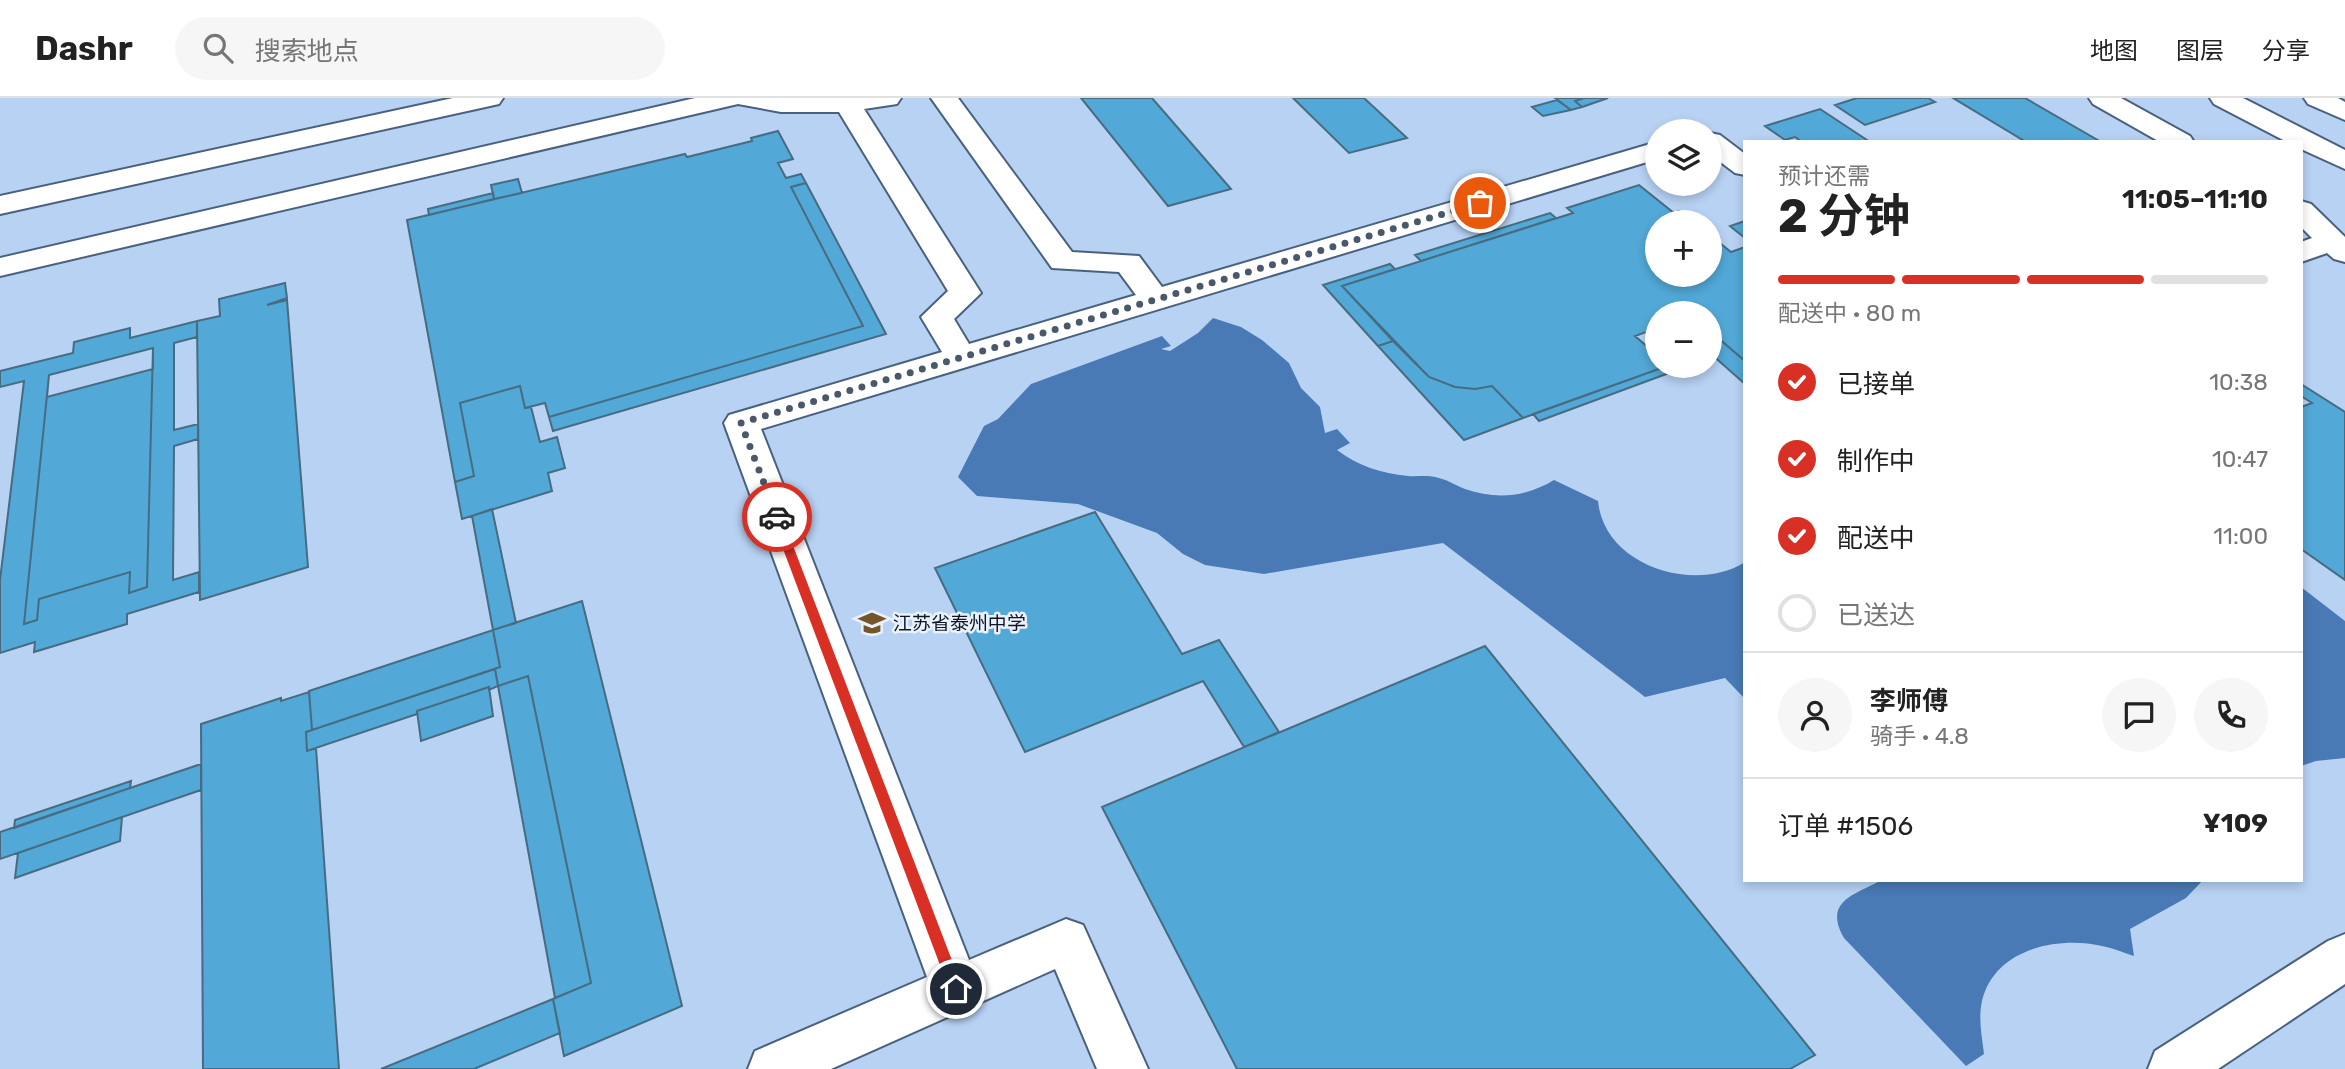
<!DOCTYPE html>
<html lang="zh">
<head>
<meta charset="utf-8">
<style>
  :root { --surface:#fff; --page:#f6f6f6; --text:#222; --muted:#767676; --line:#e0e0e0; --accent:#d93025 }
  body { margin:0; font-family:Rubik,"Noto Sans SC",sans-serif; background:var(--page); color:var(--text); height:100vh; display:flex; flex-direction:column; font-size:26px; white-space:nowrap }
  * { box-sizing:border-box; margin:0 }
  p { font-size:23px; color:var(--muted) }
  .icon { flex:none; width:38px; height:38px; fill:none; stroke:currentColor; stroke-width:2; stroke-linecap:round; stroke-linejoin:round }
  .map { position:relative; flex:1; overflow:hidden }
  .sheet { position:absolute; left:1743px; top:42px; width:560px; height:742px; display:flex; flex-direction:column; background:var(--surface); border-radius:0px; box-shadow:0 4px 10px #0003 }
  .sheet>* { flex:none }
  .fabs { position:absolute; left:1645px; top:21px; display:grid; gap:14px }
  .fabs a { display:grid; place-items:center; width:77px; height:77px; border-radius:50%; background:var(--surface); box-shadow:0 4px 10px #0003; font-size:35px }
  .pin { position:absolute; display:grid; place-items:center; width:60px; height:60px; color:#fff; margin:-30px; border:4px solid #fff; border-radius:50%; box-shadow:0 2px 7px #0007 }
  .courier { position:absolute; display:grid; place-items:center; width:70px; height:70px; margin:-35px; border:5px solid #d93025; border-radius:50%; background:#fff; color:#222; box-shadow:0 2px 9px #0007 }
  .summary em { font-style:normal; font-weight:700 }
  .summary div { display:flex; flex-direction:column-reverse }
  .summary { display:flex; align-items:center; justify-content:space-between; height:119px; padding:0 35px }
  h1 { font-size:46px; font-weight:700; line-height:52px }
  .bar { display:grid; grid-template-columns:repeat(4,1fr); gap:10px 7px; align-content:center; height:84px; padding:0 35px }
  .bar i { height:9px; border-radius:5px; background:var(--line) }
  .bar .active { background:var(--accent) }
  .bar p { grid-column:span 4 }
  .line { display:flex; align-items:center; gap:18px; padding:0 35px; border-top:2px solid var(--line) }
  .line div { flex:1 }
  .round { display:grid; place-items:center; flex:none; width:74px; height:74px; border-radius:37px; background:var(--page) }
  ol { padding:0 35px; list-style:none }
  li { display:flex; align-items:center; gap:21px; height:77px }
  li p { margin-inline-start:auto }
  li .icon { padding:7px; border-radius:50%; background:var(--accent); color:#fff; stroke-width:4 }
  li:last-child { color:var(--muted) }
  li i { width:38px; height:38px; border:4px solid var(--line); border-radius:50% }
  header { display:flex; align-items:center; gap:42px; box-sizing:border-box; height:98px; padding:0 35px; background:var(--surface); border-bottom:2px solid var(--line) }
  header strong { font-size:33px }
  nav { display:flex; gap:38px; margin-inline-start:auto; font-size:24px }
  .search { width:490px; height:63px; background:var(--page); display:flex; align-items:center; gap:18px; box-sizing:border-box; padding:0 24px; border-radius:38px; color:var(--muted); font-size:26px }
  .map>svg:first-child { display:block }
</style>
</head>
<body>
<header>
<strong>Dashr</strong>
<div class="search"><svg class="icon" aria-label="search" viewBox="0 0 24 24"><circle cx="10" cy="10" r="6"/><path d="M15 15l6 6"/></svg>搜索地点</div>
<nav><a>地图</a><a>图层</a><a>分享</a></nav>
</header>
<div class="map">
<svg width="2345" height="971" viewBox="0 0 2345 971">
  <rect width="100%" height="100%" fill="#b8d2f4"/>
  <path fill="#497ab5" d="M1213 220 1241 229 1262 242 1289 265 1301 290 1320 309 1325 335 1337 331 1350 345 1337 352C1358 368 1381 375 1408 378 1416 379 1426 377 1435 379 1446 381 1455 387 1465 391 1496 402 1526 399 1554 382L1598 403C1604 468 1695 496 1745 464V601L1725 580 1645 599 1443 445 1264 476 1205 467 1183 456 1157 435 1078 406 977 398 958 379 984 328 998 321 1031 286 1162 238 1171 248 1161 251 1170 253 1198 235Z
    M2301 489 2345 523V660L2316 663 2301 668Z
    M1882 782H2203L2186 800 2130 831 2134 858C2122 854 2110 849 2097 847 2054 839 1994 852 1982 903 1978 921 1982 938 1984 956L1966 968 1844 840C1823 803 1854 797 1882 782Z"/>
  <path fill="#52a8d6" stroke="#476c82" stroke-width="2" fill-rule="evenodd" d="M1081 0H1152L1231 91 1168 108Z
    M1293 0H1364L1407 40 1349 55Z
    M1555 0H1584L1575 3 1582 9 1571 12Z
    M1584 0H1583H1608L1582 9 1575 3Z
    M1857 0H1928L1935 4 1865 27 1835 7Z
    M1953 0H2025L2101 44H2026Z
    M1557 2 1571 12 1543 18 1532 9Z
    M1820 11 1870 44H1802L1795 39 1785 42 1765 28Z
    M778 33 793 61 778 65 786 80 801 76 806 85 791 89 863 228 549 319 545 305 525 310 520 288 460 305 474 378 455 384 407 122 685 56 687 59 752 43 751 40Z
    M518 81 522 95 494 101 491 87Z
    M806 85 886 236 553 333 549 319 863 228 791 89Z
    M1639 87 1674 115 1679 113 1693 124H1657V177H1710V137L1731 154 1745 149V263L1710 233V215H1657V230L1635 238 1657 257V268H1667L1523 320 1492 288 1475 291 1455 289 1429 279 1342 188 1573 115 1567 110Z
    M493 95 494 101 429 117 428 111Z
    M1550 115 1556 120 1421 163 1415 157Z
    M1745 123V140L1730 128Z
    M1390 166 1395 171 1342 188 1393 243 1378 248 1323 187Z
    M285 185 287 200 267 207 287 202 308 469 200 502 197 223 220 218 219 201Z
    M197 223V239L174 245V332L198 326V341L174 348 173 482 199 474V494L127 516V526L34 554 35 544 0 555V482L24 283 0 289V273L73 255 74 244 130 230V240ZM153 250 147 489 129 495 130 474 39 501 37 522 24 526 49 277Z
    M1710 233 1745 263V286L1710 255Z
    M1393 243 1429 279 1455 289 1475 291 1492 288 1523 320 1464 342 1378 248Z
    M153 250V271L47 299 49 277Z
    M153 250 147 489 129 495 130 474 39 501 37 522 24 526 49 277Z
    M1667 268H1688L1539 323 1533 316Z
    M2301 286 2345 314V482L2301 451V309L2312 305 2301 298Z
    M520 288 525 310 531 309 540 344 557 339 565 370 548 375 552 393 462 421 455 384 474 378 460 305Z
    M492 411 516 525 493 532 472 418Z
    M1095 414 1182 556 1219 542 1279 634 1244 649 1203 583 1025 654 935 470Z
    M582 503 682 908 564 958 553 901 591 885 528 578 498 588 495 571 500 569 493 532Z
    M493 532 500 569 312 632 309 593Z
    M1485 548 1815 957 1790 971H1237L1102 709Z
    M495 571 498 588 489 592V589L417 613V616L307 653 306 634Z
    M528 578 591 885 555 900 498 588Z
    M489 589 493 618 421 643 417 613Z
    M309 594 312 632 306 634 307 653 316 650 339 971H203L201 626 281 600V603Z
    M201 666V692L0 761V734Z
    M131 683 130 690 14 730 15 722Z
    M122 719 120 743 15 780 18 755Z
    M553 901 560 935 474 971H381Z"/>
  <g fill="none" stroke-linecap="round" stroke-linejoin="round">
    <g stroke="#4a617e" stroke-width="4">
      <path id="minor" d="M453 0H503L499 6 490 8 0 116V98Z
        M695 0H901L897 6 864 11 981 195 954 221 969 246 1136 197 1119 174 1052 170 931 0H958L1072 154 1139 158 1162 189 1657 44V61L761 331 969 862 1066 821 1083 827 1148 971H1097L1055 871 831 971H748L755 953 927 879 724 325 729 317 942 254 921 219 948 193 839 14H781L738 6 0 178V160Z
        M2089 0H2121L2190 38 2194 44H2160L2093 6Z
        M1710 35 1720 37 1745 56V77L1735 75 1710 56Z
        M2301 103 2311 106 2345 139V164L2334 161 2327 155 2301 164V144L2312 140 2301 129Z
        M2345 836V886L2218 971H2148L2155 953 2328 843Z"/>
    </g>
    <g stroke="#4a617e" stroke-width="4">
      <path id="major" d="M2210 0H2243L2345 52V71L2301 51V44H2287L2214 6Z
        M2304 0H2338L2345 4V22L2308 6Z"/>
    </g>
    <use href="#minor" fill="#fff" fill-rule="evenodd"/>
    <use href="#major" fill="#fff" fill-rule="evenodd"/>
  </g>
  <path fill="#d93025" d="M777 415 782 419 963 891 956 898 949 891 771 419Z"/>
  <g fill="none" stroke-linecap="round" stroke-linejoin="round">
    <path stroke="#4a586c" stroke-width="7" stroke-dasharray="0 12.6" d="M777 419 741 325 1480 105"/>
  </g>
  <defs>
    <g id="school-bare" transform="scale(2.1)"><path d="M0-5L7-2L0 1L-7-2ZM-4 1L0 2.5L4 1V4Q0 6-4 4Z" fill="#75562b" stroke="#e9f1fc" stroke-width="2.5" paint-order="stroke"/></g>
  </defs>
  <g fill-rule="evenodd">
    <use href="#school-bare" x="872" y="525"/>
  </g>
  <g text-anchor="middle" stroke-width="5" stroke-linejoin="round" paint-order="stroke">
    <g font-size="19" fill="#0e1723" stroke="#e9f1fc" text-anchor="start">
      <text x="893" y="532">江苏省泰州中学</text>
    </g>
  </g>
</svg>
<div class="fabs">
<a><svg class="icon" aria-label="layers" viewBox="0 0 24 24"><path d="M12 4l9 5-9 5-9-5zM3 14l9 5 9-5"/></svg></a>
<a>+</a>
<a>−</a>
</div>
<div class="pin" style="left:1480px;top:105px;background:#ea580c"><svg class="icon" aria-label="bag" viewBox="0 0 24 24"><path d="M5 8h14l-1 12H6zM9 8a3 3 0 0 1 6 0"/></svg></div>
<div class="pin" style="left:956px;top:891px;background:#1f2937"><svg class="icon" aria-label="home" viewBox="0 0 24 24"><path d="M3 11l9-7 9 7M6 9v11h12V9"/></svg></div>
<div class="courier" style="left:777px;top:419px"><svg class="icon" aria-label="car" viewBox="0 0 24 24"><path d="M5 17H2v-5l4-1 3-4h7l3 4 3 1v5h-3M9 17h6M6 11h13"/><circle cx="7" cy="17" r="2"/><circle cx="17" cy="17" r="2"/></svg></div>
<section class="sheet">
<div class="summary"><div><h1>2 分钟</h1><p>预计还需</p></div><em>11:05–11:10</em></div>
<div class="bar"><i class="active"></i><i class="active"></i><i class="active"></i><i></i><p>配送中 · 80 m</p></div>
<ol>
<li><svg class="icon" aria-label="check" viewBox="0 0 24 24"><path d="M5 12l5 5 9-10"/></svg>已接单<p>10:38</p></li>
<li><svg class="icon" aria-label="check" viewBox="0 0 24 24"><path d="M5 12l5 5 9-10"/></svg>制作中<p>10:47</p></li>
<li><svg class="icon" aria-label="check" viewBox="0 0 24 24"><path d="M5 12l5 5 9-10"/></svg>配送中<p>11:00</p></li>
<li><i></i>已送达</li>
</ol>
<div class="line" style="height:126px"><a class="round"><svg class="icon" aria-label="person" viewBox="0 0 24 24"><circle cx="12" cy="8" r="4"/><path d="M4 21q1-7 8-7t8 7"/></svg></a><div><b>李师傅</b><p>骑手 · 4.8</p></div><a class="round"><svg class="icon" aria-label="chat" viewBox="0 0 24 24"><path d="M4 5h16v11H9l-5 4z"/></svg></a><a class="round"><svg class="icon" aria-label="phone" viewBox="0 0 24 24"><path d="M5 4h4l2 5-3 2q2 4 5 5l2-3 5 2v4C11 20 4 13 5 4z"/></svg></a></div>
<div class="line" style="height:91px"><div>订单 #1506</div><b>¥109</b></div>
</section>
</div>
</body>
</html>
